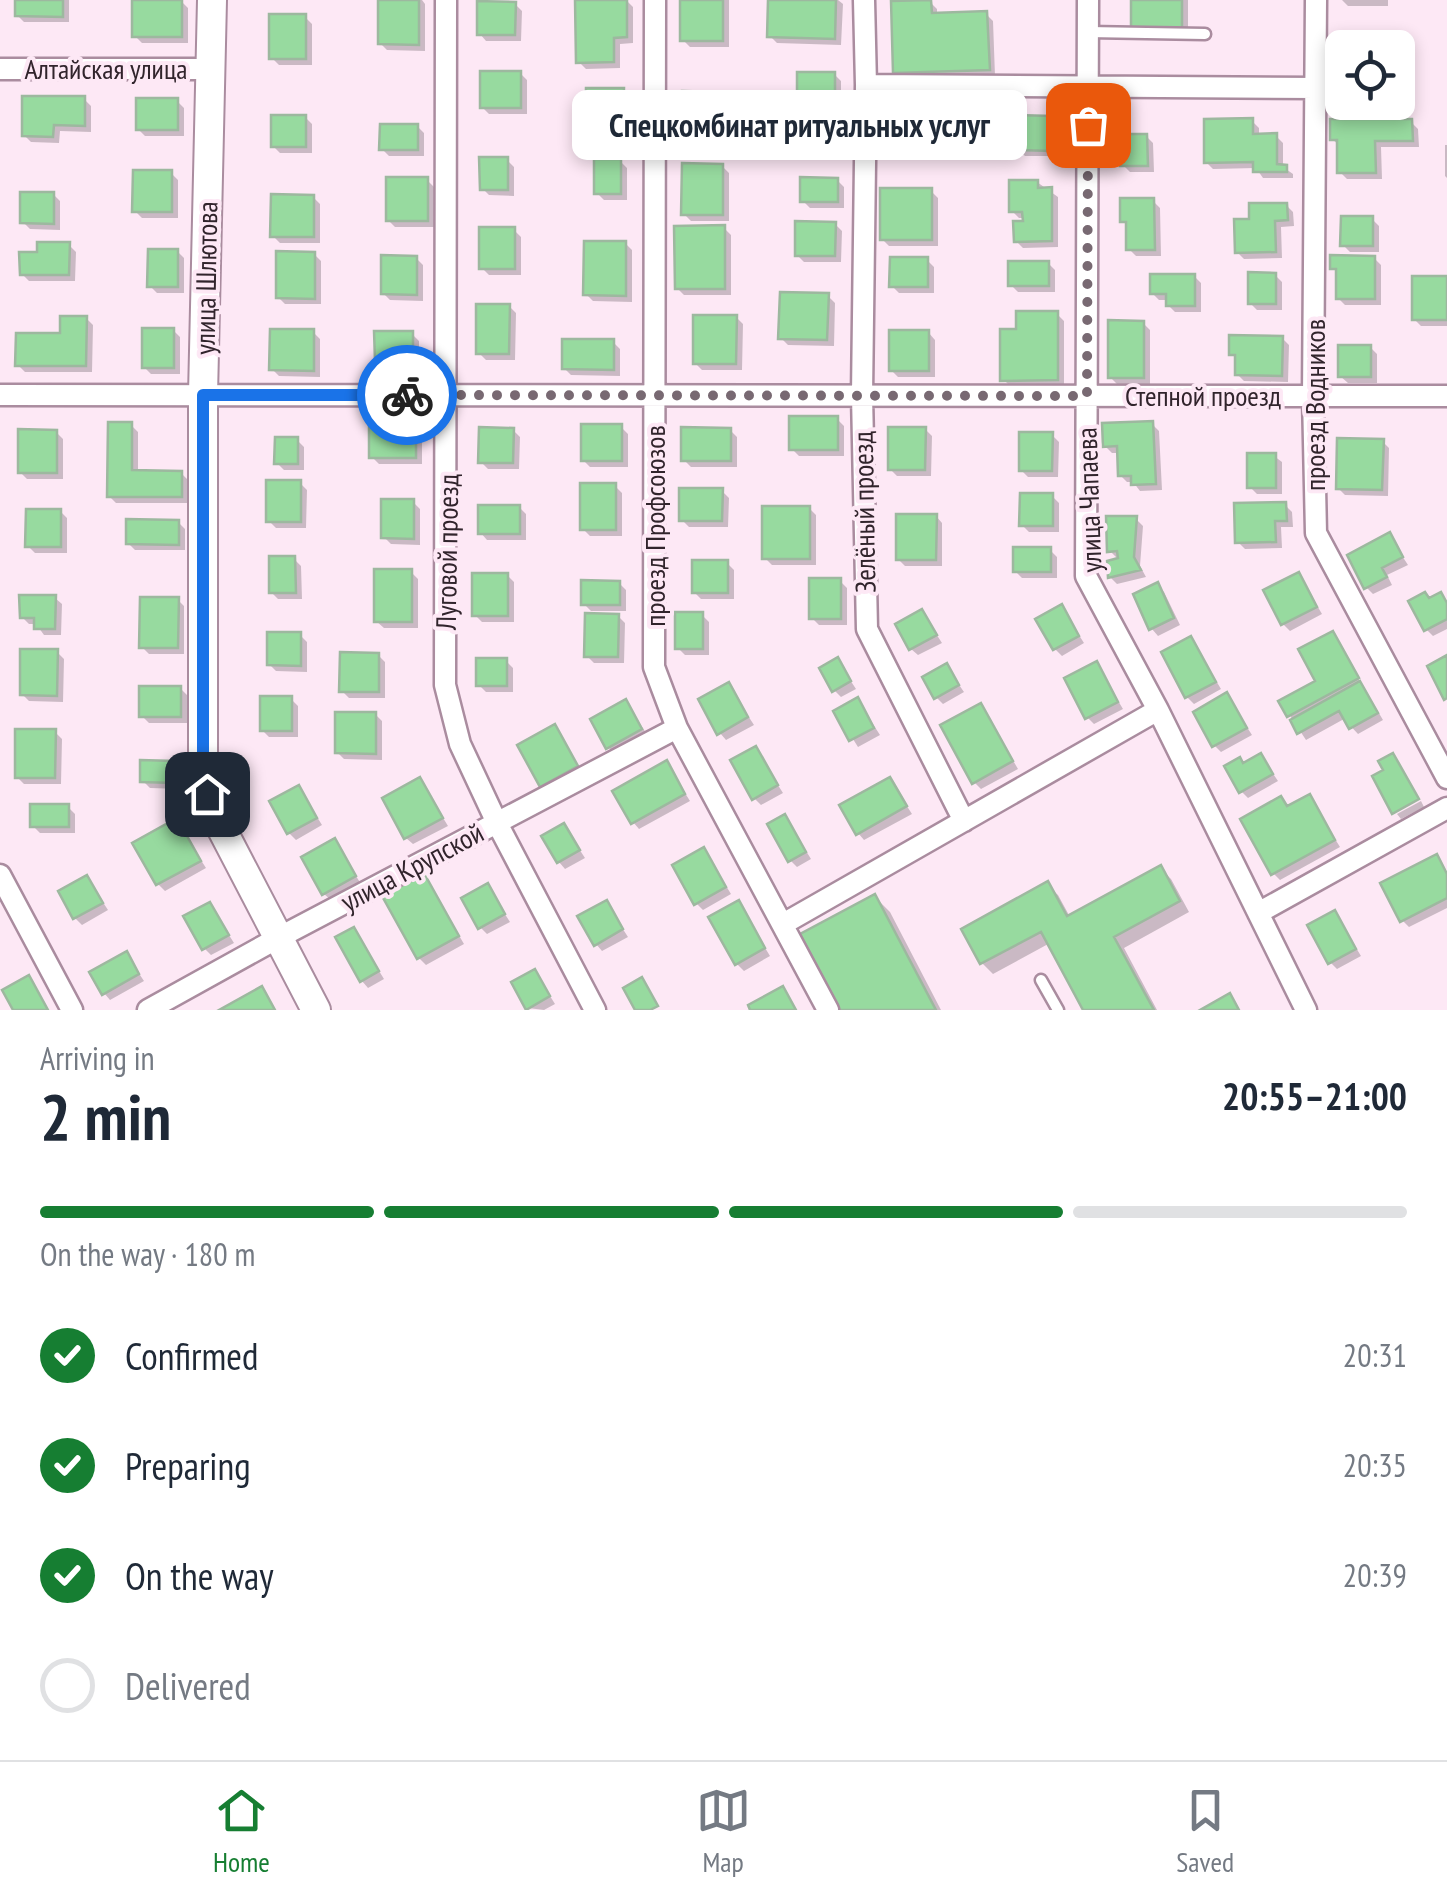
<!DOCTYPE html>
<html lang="en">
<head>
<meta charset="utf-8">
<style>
  :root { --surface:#fff; --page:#f6f6f7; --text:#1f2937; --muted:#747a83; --line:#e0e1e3; --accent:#167e32 }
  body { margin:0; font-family:"PT Sans Narrow",sans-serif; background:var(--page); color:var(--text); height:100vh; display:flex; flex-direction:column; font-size:38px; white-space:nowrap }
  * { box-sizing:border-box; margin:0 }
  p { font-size:32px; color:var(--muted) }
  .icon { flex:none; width:55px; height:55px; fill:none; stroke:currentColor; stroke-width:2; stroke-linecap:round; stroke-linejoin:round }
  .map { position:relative; height:1010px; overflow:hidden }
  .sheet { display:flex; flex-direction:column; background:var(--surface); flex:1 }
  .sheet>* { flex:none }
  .controls { position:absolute; left:1325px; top:30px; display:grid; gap:20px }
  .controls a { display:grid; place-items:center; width:90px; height:90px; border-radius:15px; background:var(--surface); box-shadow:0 5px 15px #0003; font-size:50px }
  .pin { position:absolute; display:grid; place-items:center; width:85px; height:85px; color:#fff; margin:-42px; border-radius:20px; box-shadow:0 5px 15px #0006 }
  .courier { position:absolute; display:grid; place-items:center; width:100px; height:100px; margin:-50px; border:8px solid #1a73e8; border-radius:50%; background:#fff; color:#222; box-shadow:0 2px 12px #0007 }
  .bubble { position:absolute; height:70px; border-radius:15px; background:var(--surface); box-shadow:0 5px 15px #0003; font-size:32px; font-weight:700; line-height:70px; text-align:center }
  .head em { font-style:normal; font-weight:700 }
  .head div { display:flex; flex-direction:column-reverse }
  .head { display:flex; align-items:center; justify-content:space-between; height:170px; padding:0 40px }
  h1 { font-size:65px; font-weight:700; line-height:75px }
  .bar { display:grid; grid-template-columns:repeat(4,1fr); gap:15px 10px; align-content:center; height:120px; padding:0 40px }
  .bar i { height:12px; border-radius:8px; background:var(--line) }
  .bar .active { background:var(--accent) }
  .bar p { grid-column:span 4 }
  ol { padding:0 40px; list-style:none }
  li { display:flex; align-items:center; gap:30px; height:110px }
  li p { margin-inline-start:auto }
  li .icon { padding:10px; border-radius:50%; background:var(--accent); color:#fff; stroke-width:4 }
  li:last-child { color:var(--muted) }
  li i { width:55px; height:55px; border:5px solid var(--line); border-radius:50% }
  .tab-bar { display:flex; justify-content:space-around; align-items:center; height:140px; border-top:2px solid var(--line); background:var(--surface); font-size:28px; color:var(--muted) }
  .tab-bar a { display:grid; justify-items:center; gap:5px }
  .tab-bar .active { color:var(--accent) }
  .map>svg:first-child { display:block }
</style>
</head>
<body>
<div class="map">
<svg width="1447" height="1010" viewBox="0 0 1447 1010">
  <rect width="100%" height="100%" fill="#fde8f5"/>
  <path fill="#0003" d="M17 0H69V22H24L17 15Z
    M381 0H422L425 4V51L387 50 380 43Z
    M626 0 633 7V43L620 44V68L586 69 579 62Z
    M683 0H729V47H690L683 40Z
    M770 0H838L843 4 841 45 777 43 770 36Z
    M1133 0H1188V36Z
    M1342 0H1388V6H1348Z
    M181 1 188 8V43H142L135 36Z
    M930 2 937 9V15L986 14 993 21 995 76 903 79 896 72Z
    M515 4 522 11 521 41H486L480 34Z
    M305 17 312 24V65H279L272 58Z
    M520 73 527 80V114H489L482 107Z
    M834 74 841 81V147H806L799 140Z
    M622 90 630 97 629 131 595 130 588 124Z
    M723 94 730 101V136H691L684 129Z
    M84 99 91 106V132L60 131 59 143 31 142 24 135Z
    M177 101 184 108V136H145L138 129Z
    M305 117 312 124V153H280L273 146Z
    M1051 118 1058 125V156H1025L1018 149Z
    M1252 121 1259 128V136H1276L1283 143V167L1293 174V178H1263L1256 168 1213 169 1206 162Z
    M928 122 935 129 934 154H903L896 147Z
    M1411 122 1418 129 1419 147H1381L1382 179H1347L1340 172V146L1332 139Z
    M417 126 424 133V156H389L382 149Z
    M1146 136 1153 143 1154 172H1130L1123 165Z
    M1445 145H1447V178L1445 176Z
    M507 160 514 167V196L489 195 482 188Z
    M620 161 627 168V200H604L597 193Z
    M722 166 729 173V221H691L684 214Z
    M171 173 178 180V218H142L135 211Z
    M427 180 434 187V227H395L388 220Z
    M837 180 844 187V208H810L803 201Z
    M1037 182 1058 197V247L1023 248 1016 241 1025 218H1019L1012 211Z
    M931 191 938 198V246H889L882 239Z
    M53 194 60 201V230L30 229 23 222Z
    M313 197 320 204V243H280L273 236Z
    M1153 201 1160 208 1161 256H1136L1129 249 1128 227 1123 221Z
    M1286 205 1293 212 1294 226 1281 227 1282 258 1244 259 1237 252 1252 222Z
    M1372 219 1379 226V252H1350L1343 245Z
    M835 224 842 231 841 262H804L797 255Z
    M724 228 731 235V295H684L677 288Z
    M514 230 521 237V275H489L482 268Z
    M625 243 632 250V302L593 301 586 294Z
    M69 245 76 252 75 281H29L22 274 40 254Z
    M177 251 184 258V293H157L150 286Z
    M314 254 321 261V304H285L278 297Z
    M416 258 423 265V301L390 300 383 293Z
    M1374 258 1381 265V305H1345L1338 298V274L1333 268Z
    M927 260 934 267V293H899L892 286Z
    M1048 263 1055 270V292H1018L1011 285Z
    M1275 275 1282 282V310H1257L1250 303Z
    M1194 276 1201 283V312H1175L1168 305V300H1159L1152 293Z
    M1447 278V326H1421L1414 319Z
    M828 296 835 303 834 346 788 345 781 338Z
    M509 306 516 313 515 360H486L479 353Z
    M1057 314 1064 321V386H1010L1003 379 1018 332Z
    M736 317 743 324 742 370H702L695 363Z
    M86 318 93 325 92 372H25L18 365Z
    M1143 323 1150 330V384H1117L1110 377Z
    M173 330 180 337V374H151L144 367Z
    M313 332 320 339V377L279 376 272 369Z
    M928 332 935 340V377H898L891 370Z
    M412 334 419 341V367H384L377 360Z
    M1282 338 1289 345 1288 382 1244 381 1237 374V360L1232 354Z
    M613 342 620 349V376L571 375 564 368Z
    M1370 347 1377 354V383H1348L1340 376Z
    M837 419 844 426V456H799L792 449Z
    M415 423 422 430V464H379L372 457Z
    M1152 424 1159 431 1162 490 1140 491 1133 482H1127L1120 475 1119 453H1112L1105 446Z
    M131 425 138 432V473H181L188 480V503H116L109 496Z
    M621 427 628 434V467H590L583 460Z
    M925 429 932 436 931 476H897L890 469Z
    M513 430 520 437 519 469H488L481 462Z
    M730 430 737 437V467H691L684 460Z
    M56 432 63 439V479H27L20 472Z
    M1052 435 1059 442 1058 477H1028L1021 470Z
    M297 440 304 447V470H284L277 463Z
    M1382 441 1389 448 1388 496 1345 495 1338 488Z
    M1274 456 1282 462V494H1257L1250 487Z
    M300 483 307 490 306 528H276L269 521Z
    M615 486 622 493V536H590L583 529Z
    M722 491 729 498 728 527H689L682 520Z
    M1052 496 1059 503V532H1029L1022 525Z
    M413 502 420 509V545L391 544 384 537Z
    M1285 505 1292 512 1293 527H1281L1282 548 1245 549 1238 542Z
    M519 507 526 514V540H487L480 532Z
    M809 508 816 515V565H772L765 558Z
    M60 511 67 518V553H35L28 546Z
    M936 516 942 523V566H905L898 559Z
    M1136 519 1143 526 1140 566 1146 577 1117 584 1110 577 1120 561 1110 551Z
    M178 522 185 529V550H135L128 543Z
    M1389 536 1408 565 1387 575 1392 585 1373 594 1366 587Z
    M1050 550 1057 557V578H1022L1015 571Z
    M294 559 301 566 302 599H278L271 592Z
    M727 563 734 570V599H701L694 592Z
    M411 572 418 579V628H384L376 621Z
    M507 575 514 582V622H482L475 615Z
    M1299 575 1322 614 1290 631 1283 624Z
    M840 581 847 588V625H819L812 618Z
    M619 583 626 590V611H591L584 604Z
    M1157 585 1164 592 1180 625 1158 636 1152 629Z
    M1440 595 1447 601V629L1433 636 1426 629 1430 600Z
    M55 598 62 604 61 635H44L36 624H29L22 617Z
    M177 599 184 606V654H149L142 647Z
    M1061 607 1084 643 1062 656 1055 649Z
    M922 612 942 643 918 655 911 649Z
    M702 615 709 622V655H685L678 648Z
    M618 616 625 623 624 663H594L587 656Z
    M1332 634 1383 720 1358 734 1344 719 1306 740 1281 702 1319 682Z
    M300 635 307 642V672L276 671 269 664Z
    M1191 639 1221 689 1194 704 1187 697Z
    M57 652 64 659 63 702 29 701 22 694Z
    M378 655 385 662V698H349L342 691Z
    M837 660 856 689 841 697 834 690Z
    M506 661 513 668V692H486L479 685Z
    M1096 664 1123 709 1094 724 1087 717Z
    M946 666 964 692 943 704 936 697Z
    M728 685 754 725 726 740 720 733Z
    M180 688 187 695V723H149L142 716Z
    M1227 696 1252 735 1221 752 1214 745Z
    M291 699 298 706V737H269L262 730Z
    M858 701 880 735 858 747 836 712Z
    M626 702 648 736 615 754 608 747Z
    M981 706 1018 769 981 789 974 782Z
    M375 714 382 721V760L344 759 337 752Z
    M554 727 583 773 549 792 542 785Z
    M55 732 62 739 61 784H24L17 777Z
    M755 749 783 793 761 805 754 798Z
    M1261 756 1278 781 1248 798 1241 791 1245 765Z
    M174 763 181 770V789L150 788 143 781Z
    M666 763 690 801 639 829 633 822Z
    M420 780 448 826 413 844 406 838Z
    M890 780 912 814 864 840 858 833Z
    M299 788 322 825 296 840 289 833Z
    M1309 797 1340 847 1280 880 1273 873 1281 799 1289 808Z
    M1421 801 1424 807 1401 819 1397 814Z
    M68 807 75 814V833H40L33 826Z
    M785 817 811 859 797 867 790 860Z
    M176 821 206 868 165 891 158 884Z
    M564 826 585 858 565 869 559 862Z
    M334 841 361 884 331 900 324 894Z
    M704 850 731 894 703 910 696 903Z
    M1436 857 1447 872V908L1409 927 1402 920Z
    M1160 868 1171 879 1189 912 1124 948 1157 1010H1086L1050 943 993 974 982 963 964 930 1047 885 1058 895 1070 917Z
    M424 876 464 944 426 965 419 958Z
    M87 878 108 910 82 925 75 918Z
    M487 886 510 922 487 934 480 927Z
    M875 897 890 912 941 1010H843Z
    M606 903 628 937 602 951 596 944Z
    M738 903 770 956 744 971 737 964Z
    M210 905 234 943 211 955 204 948Z
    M1335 913 1361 956 1337 969 1330 962Z
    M354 930 384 979 368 988 362 981Z
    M126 954 144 981 110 1000 104 993Z
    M535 972 555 1004 544 1010 528 1008Z"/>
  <path fill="#97da9f" stroke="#9db89f" stroke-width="2.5" d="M15 0H63V17L15 16Z
    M132 0H182V37H132Z
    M378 0H419V45L378 44Z
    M575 0H627V37L614 38V62L576 63Z
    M680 0H723V41H680Z
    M768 0H836L835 39 767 37Z
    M931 0 932 13 987 11 990 70 893 73 891 1Z
    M1131 0H1182V30H1131Z
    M477 1 516 2 515 35H477Z
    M269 14H306V59H269Z
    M480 71H521V108H480Z
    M797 72H835V141H797Z
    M586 88H624L623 125H585Z
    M682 91 724 92V130H681Z
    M22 96H85V126L54 125 53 137 22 136Z
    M136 98H178V130H136Z
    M271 115H306V147H271Z
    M1015 115 1052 116V151L1016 150Z
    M1253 118V134L1277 133V164L1287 165V172H1253V162L1204 163V119Z
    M1330 119H1412L1413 141H1375L1376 173H1337V140H1330Z
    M894 120H929L928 148H894Z
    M380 124H418V150H379Z
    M1121 134H1147L1148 166H1120Z
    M479 157H508V190H480Z
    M594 159H621V194H594Z
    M682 163 723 164V215H681Z
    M133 170H172V212H132Z
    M386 177H428V221H386Z
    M800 177 838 178V202H800Z
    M1009 180H1038V188L1052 187V241L1014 242 1013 221H1023L1022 212H1009Z
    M880 188H932V240H880Z
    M20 192H54V224L20 223Z
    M271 194 314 195V237H270Z
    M1120 198H1154L1155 250H1126V222H1120Z
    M1249 203H1287L1288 220 1275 221 1276 252 1235 253 1234 219H1249Z
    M1341 216H1373V246H1340Z
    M795 221 836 222 835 256H795Z
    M725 225V289H675L674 226Z
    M479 227H515V269H479Z
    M584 241H626V296L583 295Z
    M37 242H70L69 275H20L19 252H37Z
    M148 249H178V287H147Z
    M276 251 315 252V299L276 298Z
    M381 255 417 256V295L381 294Z
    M1330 255 1375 256V299H1336V269H1330Z
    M890 257H928V287H889Z
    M1008 261H1049V286H1008Z
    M1248 272 1276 273V304H1248Z
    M1150 274H1195V306H1166V294H1150Z
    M1412 276H1447V320H1412Z
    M780 292 829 293 827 340 778 339Z
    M476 304H510L509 354H476Z
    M1016 311H1058V380L1000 381V329H1016Z
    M693 315H737L736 364H693Z
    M60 316H87L86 366H15L16 333H60Z
    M1108 320 1144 321V378H1108Z
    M142 328H174V368H142Z
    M270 329H314V371L269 370Z
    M889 330H929V371H889Z
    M374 331H413V361H375Z
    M1229 335 1283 336 1282 376 1235 375V355H1229Z
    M562 339H614V370L562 369Z
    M1338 345H1371V377H1338Z
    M789 416H838V450H789Z
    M369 420H416V458H369Z
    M1153 421 1156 484 1131 485V476H1118L1117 446 1103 447 1102 423Z
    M108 422H132V470L182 471V497H107Z
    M581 424H622V461H581Z
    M479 427 514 428 513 463H478Z
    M681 427 731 428V461H681Z
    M888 427H926L925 470H888Z
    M18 429 57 430V473H18Z
    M1019 432H1053L1052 471H1019Z
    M275 437H298V464H274Z
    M1337 438 1384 439 1382 490 1336 489Z
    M1247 453H1276V488H1247Z
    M266 480H301V522H266Z
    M580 483H616V530H580Z
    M679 488H723L722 521H679Z
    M1020 493H1053V526H1019Z
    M381 499H414V539L381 538Z
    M1286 502 1287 521H1275L1276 542 1235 543 1234 503Z
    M478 505H520V534H478Z
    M762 506H810V559H762Z
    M26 509H61V547H25Z
    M896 514H937L936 560H896Z
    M1106 516H1137L1134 557 1141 570 1108 578 1107 561 1118 558 1117 551 1107 552Z
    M126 519 179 520V545L126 544Z
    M1390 532 1403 557 1382 568 1387 577 1364 589 1347 555Z
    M1013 547H1051V572H1013Z
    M269 556H295L296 593H269Z
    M692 560H728V593H692Z
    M374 569H412V622H374Z
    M1299 572 1317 607 1281 625 1263 590Z
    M472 573H508V616H472Z
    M809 578H841V619H809Z
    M581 580 620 581V605H581Z
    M1158 582 1174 618 1149 630 1133 594Z
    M1425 592 1429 598 1441 592 1447 603V619L1424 631 1408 601Z
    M19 595H56L55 629H34V618H20Z
    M140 597H179L178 648H139Z
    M1062 604 1079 636 1053 650 1035 619Z
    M922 609 937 635 909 650 895 624Z
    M675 612H703V649H675Z
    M585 613 619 614 618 657H584Z
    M1333 631 1359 678 1287 717 1278 701 1315 681 1298 649Z
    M267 632H301V666L267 665Z
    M1191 636 1216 682 1185 698 1161 652Z
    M20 649H58L57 696 20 695Z
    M340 652 379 653V692H339Z
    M1447 655V698L1444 700 1427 666Z
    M838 657 851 681 832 692 819 668Z
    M476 658H507V686H476Z
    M1097 661 1118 702 1085 719 1064 678Z
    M947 663 959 685 934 699 922 677Z
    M1360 681 1378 713 1349 729 1339 711 1297 734 1290 720Z
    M729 682 748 717 717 735 698 699Z
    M139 686H181V717H139Z
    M1227 692 1247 728 1212 747 1193 712Z
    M260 696H292V731H260Z
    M858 697 874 728 849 741 833 711Z
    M626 699 642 729 606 749 590 719Z
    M981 703 1013 761 972 784 940 725Z
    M335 712H376V754L335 753Z
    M555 724 578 766 540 787 517 745Z
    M15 729H56L55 778H15Z
    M756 746 778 785 752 800 730 760Z
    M1261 753 1273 774 1239 793 1224 766 1240 757 1243 763Z
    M1393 753 1419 799 1392 814 1372 776 1383 770 1378 761Z
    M140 760 175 761V783L140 782Z
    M667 760 685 794 631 824 612 791Z
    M420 777 443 818 404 839 382 798Z
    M890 777 907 806 856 835 839 805Z
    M299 785 317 818 287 834 269 801Z
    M1310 794 1335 840 1271 875 1240 819 1281 796 1287 806Z
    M30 804H69V827H30Z
    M785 814 806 852 788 862 767 824Z
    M177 818 201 861 156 885 132 843Z
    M564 823 580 850 557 863 541 836Z
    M335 838 356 876 322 895 301 857Z
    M704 847 726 887 694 905 672 865Z
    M1437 854 1447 874V898L1400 922 1380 883Z
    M1161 865 1180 901 1114 937 1154 1010H1083L1041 932 980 964 961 929 1048 881 1067 916Z
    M424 873 459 936 417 959 382 896Z
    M87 875 103 903 73 919 58 891Z
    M488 883 505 914 478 929 461 898Z
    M875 894 936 1010H840L800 934Z
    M607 900 623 929 594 946 577 916Z
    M739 900 765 948 735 965 708 917Z
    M210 902 229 935 202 950 183 916Z
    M1335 910 1356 949 1328 964 1307 925Z
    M354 927 379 971 360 982 335 937Z
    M127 951 139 974 102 995 89 972Z
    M535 969 550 996 526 1010 511 982Z
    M29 975 48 1010H13L2 990Z
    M642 977 658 1006 650 1010H635L623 988Z
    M262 986 275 1010H219Z
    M783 986 796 1010H750L748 1005Z
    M1230 993 1239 1010H1200Z"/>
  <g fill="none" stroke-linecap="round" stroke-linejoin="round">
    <g stroke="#aa8c9f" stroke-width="15">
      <path id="service" d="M1088 32 1205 34
        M1041 980 1058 1010"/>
    </g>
    <g stroke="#aa8c9f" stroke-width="25">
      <path id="minor" d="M446 0 445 685 460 744 497 823 595 1010
        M655 0 654 667 677 728 828 1010
        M864 0 866 85 862 395 867 629 964 821
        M1088 0 1086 576 1158 710 1306 1010
        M1316 0 1313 396 1316 533 1447 778
        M0 69H211
        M866 85 1317 88
        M0 395 1447 396
        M0 875 72 1010
        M1258 913 1447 808
        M783 924 1158 710
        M148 1010 278 938 677 728"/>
    </g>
    <g stroke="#aa8c9f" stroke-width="32">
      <path id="secondary" d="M212 0 203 395V768L214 814 316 1010"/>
    </g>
    <use href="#service" stroke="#fff" stroke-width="10"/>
    <use href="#minor" stroke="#fff" stroke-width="20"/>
    <use href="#secondary" stroke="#fff" stroke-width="28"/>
  </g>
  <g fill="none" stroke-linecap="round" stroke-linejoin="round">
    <path stroke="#786972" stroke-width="10" stroke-dasharray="0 18" d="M407 395 1087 396 1088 125"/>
    <path stroke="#1a73e8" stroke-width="12" d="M207 794 203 768V395H407"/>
  </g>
  <g text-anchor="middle" stroke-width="8" stroke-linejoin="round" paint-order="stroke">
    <g font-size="28" fill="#31242c" stroke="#fde8f5">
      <text x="106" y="79">Алтайская улица</text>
      <text transform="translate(206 278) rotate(-89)" y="10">улица Шлютова</text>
      <text x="1203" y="406">Степной проезд</text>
      <text transform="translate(1315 405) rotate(-90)" y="10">проезд Водников</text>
      <text transform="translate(1089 500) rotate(-92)" y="10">улица Чапаева</text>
      <text transform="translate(864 512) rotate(-91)" y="10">Зелёный проезд</text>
      <text transform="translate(655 526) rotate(-90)" y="10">проезд Профсоюзов</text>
      <text transform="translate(447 552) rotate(-89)" y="10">Луговой проезд</text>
      <text transform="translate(412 867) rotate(-28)" y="10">улица Крупской</text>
    </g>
  </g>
</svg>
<div class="controls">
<a><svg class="icon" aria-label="locate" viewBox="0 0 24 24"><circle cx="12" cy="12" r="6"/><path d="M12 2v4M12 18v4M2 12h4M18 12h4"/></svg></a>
</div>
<div class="pin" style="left:1088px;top:125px;background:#ea580c"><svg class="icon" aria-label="bag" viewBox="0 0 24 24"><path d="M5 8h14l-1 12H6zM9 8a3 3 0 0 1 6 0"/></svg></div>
<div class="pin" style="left:207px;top:794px;background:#1f2937"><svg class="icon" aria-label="home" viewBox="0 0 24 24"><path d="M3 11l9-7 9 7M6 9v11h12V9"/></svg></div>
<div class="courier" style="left:407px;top:395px"><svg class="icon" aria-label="bike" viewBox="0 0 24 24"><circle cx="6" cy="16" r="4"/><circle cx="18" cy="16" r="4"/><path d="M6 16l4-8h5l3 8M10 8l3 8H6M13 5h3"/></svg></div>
<div class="bubble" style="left:572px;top:90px;width:455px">Спецкомбинат ритуальных услуг</div>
</div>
<section class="sheet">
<div class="head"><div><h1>2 min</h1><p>Arriving in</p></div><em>20:55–21:00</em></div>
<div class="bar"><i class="active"></i><i class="active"></i><i class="active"></i><i></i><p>On the way · 180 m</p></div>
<ol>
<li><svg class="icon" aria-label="check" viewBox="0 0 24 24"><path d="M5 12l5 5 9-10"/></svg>Confirmed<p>20:31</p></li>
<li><svg class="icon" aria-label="check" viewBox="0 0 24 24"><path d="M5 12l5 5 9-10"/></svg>Preparing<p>20:35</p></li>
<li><svg class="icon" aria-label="check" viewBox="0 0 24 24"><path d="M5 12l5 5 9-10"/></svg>On the way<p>20:39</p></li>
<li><i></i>Delivered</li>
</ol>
</section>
<nav class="tab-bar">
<a class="active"><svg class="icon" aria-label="home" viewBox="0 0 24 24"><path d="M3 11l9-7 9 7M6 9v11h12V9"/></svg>Home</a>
<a><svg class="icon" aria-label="map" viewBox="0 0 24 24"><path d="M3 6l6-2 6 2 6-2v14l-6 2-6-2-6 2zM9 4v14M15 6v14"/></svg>Map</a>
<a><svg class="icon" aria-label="saved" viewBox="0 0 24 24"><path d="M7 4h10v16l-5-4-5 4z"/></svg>Saved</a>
</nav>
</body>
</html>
